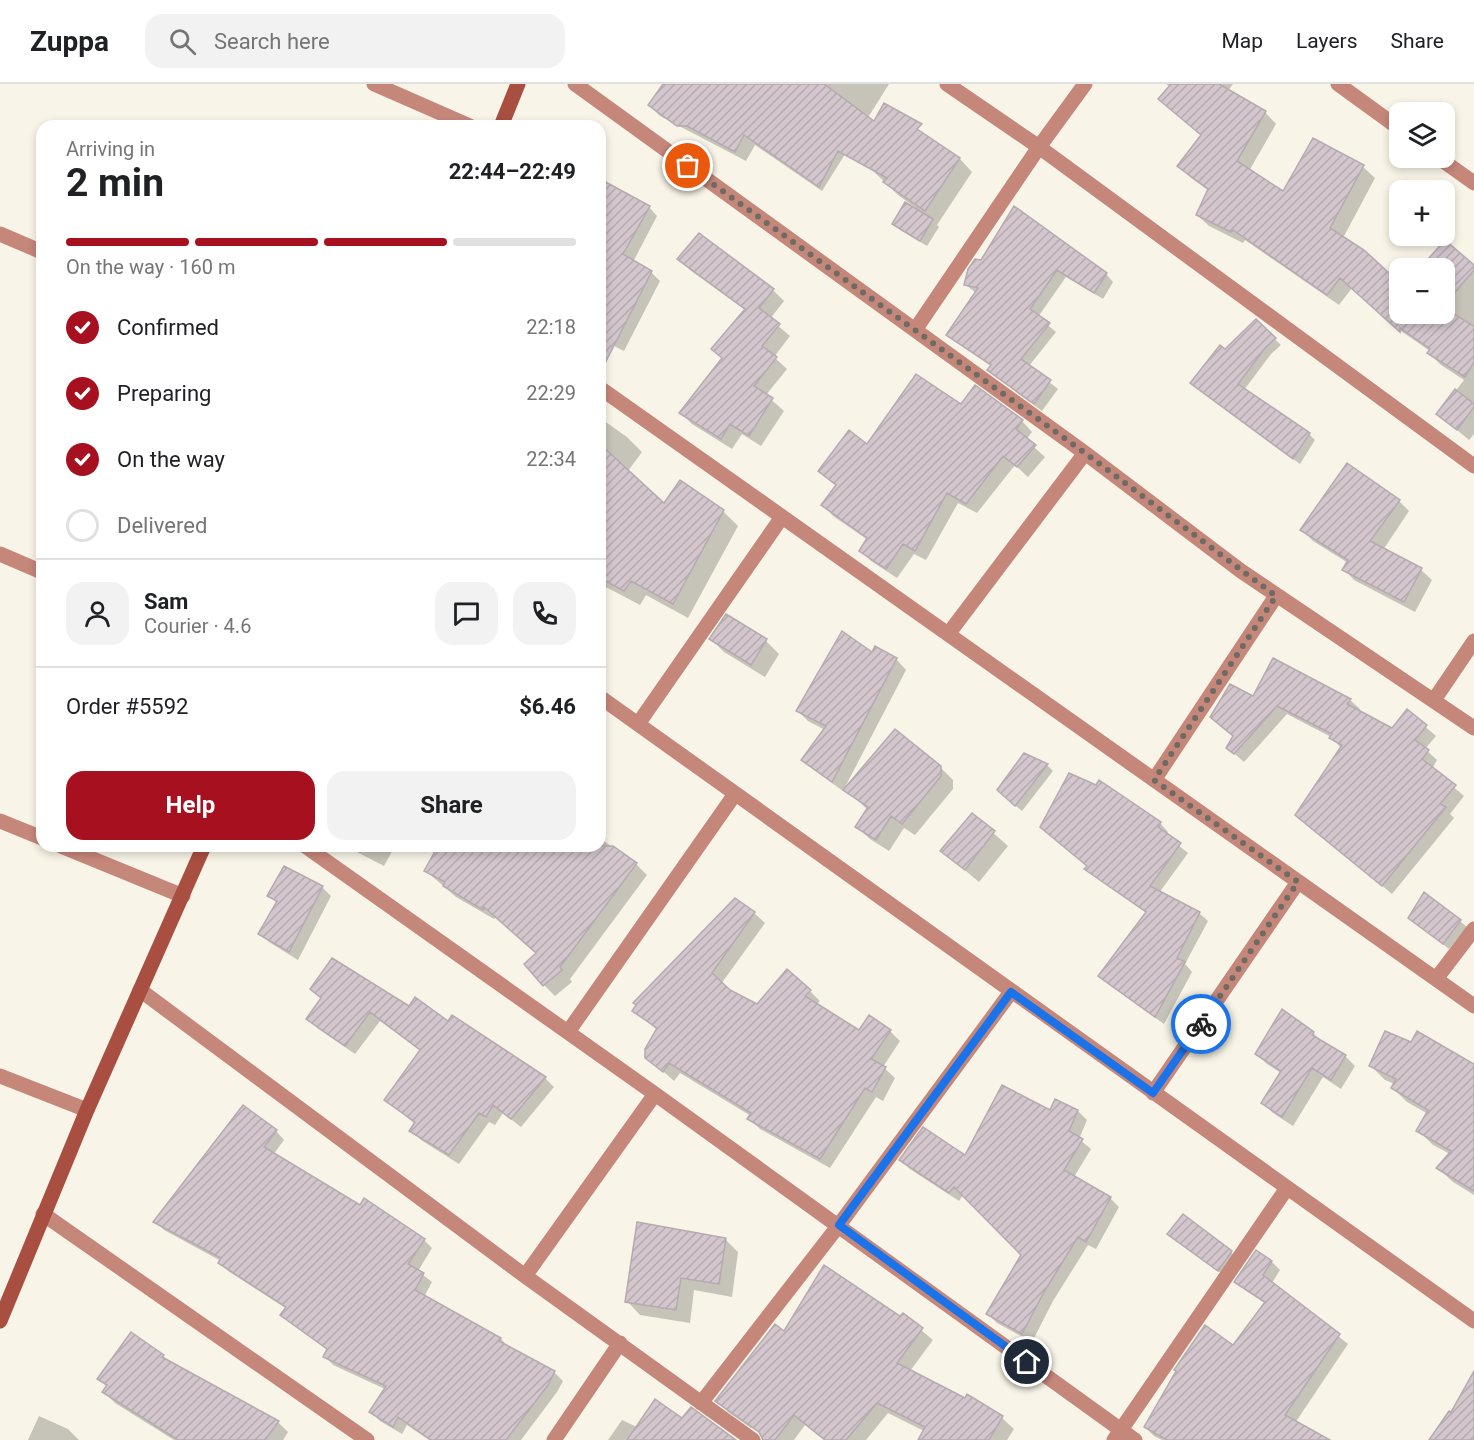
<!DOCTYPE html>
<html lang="en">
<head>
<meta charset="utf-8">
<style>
  :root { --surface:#fff; --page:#f2f2f2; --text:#202124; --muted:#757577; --line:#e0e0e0; --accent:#a7111f }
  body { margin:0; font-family:Roboto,sans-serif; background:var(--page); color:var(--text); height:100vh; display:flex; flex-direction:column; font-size:22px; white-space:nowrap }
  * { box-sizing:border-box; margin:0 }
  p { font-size:20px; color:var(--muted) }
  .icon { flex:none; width:33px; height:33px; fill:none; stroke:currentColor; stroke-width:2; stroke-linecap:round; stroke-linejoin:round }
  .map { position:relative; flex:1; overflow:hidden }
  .side { position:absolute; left:36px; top:36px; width:570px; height:732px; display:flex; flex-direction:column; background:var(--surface); border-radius:18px; box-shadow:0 3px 9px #0003 }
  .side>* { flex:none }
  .tools { position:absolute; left:1389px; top:18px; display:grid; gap:12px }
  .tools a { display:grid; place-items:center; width:66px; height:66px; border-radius:12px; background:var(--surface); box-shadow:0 3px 9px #0003; font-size:30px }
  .pin { position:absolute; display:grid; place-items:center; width:51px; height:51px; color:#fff; margin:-26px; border:3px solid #fff; border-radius:50%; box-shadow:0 2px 6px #0007 }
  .courier { position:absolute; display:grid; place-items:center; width:60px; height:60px; margin:-30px; border:4px solid #1a73e8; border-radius:50%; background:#fff; color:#222; box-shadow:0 2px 8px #0007 }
  .summary em { font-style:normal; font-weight:700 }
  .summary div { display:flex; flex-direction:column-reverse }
  .summary { display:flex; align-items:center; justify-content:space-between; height:102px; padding:0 30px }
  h1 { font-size:39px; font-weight:700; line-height:45px }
  .bar { display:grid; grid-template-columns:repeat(4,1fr); gap:9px 6px; align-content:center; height:72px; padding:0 30px }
  .bar i { height:8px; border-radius:4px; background:var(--line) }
  .bar .on { background:var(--accent) }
  .bar p { grid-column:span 4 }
  .line { display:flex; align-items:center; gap:15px; padding:0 30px; border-top:2px solid var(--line) }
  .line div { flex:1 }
  .round { display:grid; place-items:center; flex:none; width:63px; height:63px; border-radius:18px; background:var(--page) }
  ol { padding:0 30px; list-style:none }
  li { display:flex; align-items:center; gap:18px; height:66px }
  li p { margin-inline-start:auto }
  li .icon { padding:6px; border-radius:50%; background:var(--accent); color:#fff; stroke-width:4 }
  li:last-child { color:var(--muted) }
  li i { width:33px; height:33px; border:3px solid var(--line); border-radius:50% }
  .button { display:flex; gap:12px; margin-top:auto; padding:12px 30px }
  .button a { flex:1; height:69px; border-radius:18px; background:var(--accent); color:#fff; font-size:24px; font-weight:700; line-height:69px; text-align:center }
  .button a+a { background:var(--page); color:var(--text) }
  header { display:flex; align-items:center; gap:36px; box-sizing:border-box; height:84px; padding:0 30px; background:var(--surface); border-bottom:2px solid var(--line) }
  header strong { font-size:28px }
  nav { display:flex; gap:33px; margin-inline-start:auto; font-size:21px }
  .search { width:420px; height:54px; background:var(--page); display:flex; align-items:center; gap:15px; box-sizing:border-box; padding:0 21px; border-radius:18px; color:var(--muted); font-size:22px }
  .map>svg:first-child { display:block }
</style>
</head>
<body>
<header>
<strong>Zuppa</strong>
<div class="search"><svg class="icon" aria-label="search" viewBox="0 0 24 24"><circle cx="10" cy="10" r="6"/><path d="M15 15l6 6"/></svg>Search here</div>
<nav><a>Map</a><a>Layers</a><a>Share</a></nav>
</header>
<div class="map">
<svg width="1474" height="1356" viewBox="0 0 1474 1356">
  <defs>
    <pattern id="building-hatch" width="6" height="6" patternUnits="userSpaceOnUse" patternTransform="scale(1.5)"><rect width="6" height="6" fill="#d3c6cd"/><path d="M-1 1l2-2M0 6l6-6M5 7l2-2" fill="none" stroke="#b5aab0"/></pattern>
  </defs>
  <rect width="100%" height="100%" fill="#f8f4e7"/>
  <path fill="#0003" d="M665 0H889L822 107 755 61 746 77 660 32 649 21Z
    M1166 0H1233L1228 7 1265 28 1276 40 1249 87 1283 110 1313 56 1363 83 1375 94 1343 154 1400 230H1444V184H1422L1445 158 1474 183V350L1469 356 1438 330 1464 296 1441 281 1429 269 1430 267 1395 243 1352 204 1339 221 1245 156 1243 159 1209 142 1197 131 1209 107 1191 94 1179 82 1202 52 1160 15 1170 3Z
    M902 37 960 75 972 88 937 141 939 143 927 162 900 146 894 139 916 124 898 111 867 81Z
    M600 97 649 123 657 132 633 178 651 188 660 197 624 267 600 255Z
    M679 175 773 206 784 217 770 235 790 252 774 273 787 285 766 311 784 327 761 362 742 350 732 365 692 340 681 329 723 275 713 265 745 226 690 186Z
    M976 176 1106 190 1113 198 1103 215 1066 193 1038 233 1056 248 1029 282 1058 305 1042 327 996 293 989 286 991 282 956 258 948 250 976 209 966 201Z
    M1256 237 1281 261 1271 270 1244 306 1309 350 1315 356 1300 380 1199 305 1225 267Z
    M961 322 1022 337 1032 348 1026 356 1045 373 1028 393 1015 381 977 429 958 419 926 476 914 470 897 494 871 477 861 467 868 456 833 432 823 421 837 402 820 387 867 362Z
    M600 334 627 353 642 368 628 387 665 421 723 427 738 442 688 534 646 511 640 521 600 500Z
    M1399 417 1409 427 1383 466 1421 486 1432 496 1415 528 1354 496 1344 485 1348 479 1313 457 1302 446Z
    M711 555 766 557 779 570 765 593 724 568Z
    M873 571 896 575 906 586 843 707 814 686 803 676 825 646 808 637 798 627Z
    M1274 576 1350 616 1360 625 1358 627 1392 646 1407 627 1436 652 1425 665 1437 676 1432 685 1464 712 1450 730 1454 734 1392 810 1297 731 1341 664 1331 653 1287 630 1244 678 1228 664Z
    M1024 671 1047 681 1053 687 1022 727 1005 713Z
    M940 683 953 696V705L915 751 904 744 889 767 870 755 857 743 868 726 846 706Z
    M1099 698 1160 739 1168 748 1166 751 1188 769 1159 809 1199 829 1208 837 1185 880 1192 888 1164 940 1108 900 1100 892 1147 829 1095 793 1086 785 1097 703Z
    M973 731 1008 762 979 798 942 767Z
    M600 754 636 780 647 791 570 895 572 898 555 912 544 901 538 870 496 833 494 835 456 813 426 787 439 763 437 762H600Z
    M345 762H395L384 782Z
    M322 803 331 812 298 876 269 858 260 849 278 820 269 811Z
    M735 816 754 829 765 839 721 900 729 907 757 922 810 907 820 917 816 921 859 949 890 947 900 957 883 983 895 994 883 1017 876 1013 830 1084 760 1045 749 1035 751 1032 680 989 674 997 647 973 657 946 634 927Z
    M1460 837 1467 843 1449 865 1417 840Z
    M312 905 409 924 448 940 545 994 554 1003 521 1043 503 1029 495 1041 489 1038 459 1080 421 1056 411 1046 415 1040 386 1016 421 967 380 937 355 970 317 944 308 934 322 915Z
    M1313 949 1324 959 1345 972 1355 982 1341 1005 1323 993 1293 1042 1273 1029 1263 1019 1281 989 1267 980 1257 970Z
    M1371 982H1474V1111L1453 1098 1438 1084 1450 1070 1433 1061 1418 1046 1428 1030 1407 1018 1393 1004 1395 1000 1385 996Z
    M1078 1027 1087 1036 1079 1055 1091 1065 1074 1093 1110 1114 1119 1123 1096 1165 1088 1161 1053 1217 1032 1258 997 1239 988 1230 1022 1171 963 1111 959 1117 910 1085 901 1076 966 1073 1051 1028Z
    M276 1047 284 1056 273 1071 360 1123 424 1156 432 1164 418 1187 432 1198 424 1213 501 1255 509 1264 554 1288 563 1297 557 1308 521 1356H429L407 1341 402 1350 380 1337 371 1328 385 1305 333 1281 325 1272 328 1266 282 1231 287 1225 228 1187 220 1178 221 1177 164 1146 155 1138Z
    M1169 1150 1231 1168 1237 1174 1225 1192Z
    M725 1155 738 1168 732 1213 694 1206 690 1239 640 1231 627 1217Z
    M1272 1178 1280 1186 1272 1199 1348 1260 1295 1339 1327 1356H1162L1154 1352 1145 1343 1233 1263 1266 1220 1245 1206 1236 1198Z
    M903 1231 933 1256 910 1287 965 1316 967 1312 1002 1334 1014 1345 1007 1356H942L888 1329 866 1356H824L805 1341 794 1356H777L755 1338 751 1344 728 1328 717 1317 785 1249 900 1234Z
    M163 1272 171 1280 278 1338 288 1348 283 1356H174L115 1319 104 1308 107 1303 99 1295Z
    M39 1332 68 1345 79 1356H28Z
    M622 1336 637 1343 683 1336 732 1356H608Z"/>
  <path fill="url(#building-hatch)" stroke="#b6aab1" stroke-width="1.5" d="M663 0H824L874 37 884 19 922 40 917 45 960 74 925 127 883 98 887 94 838 67 819 103 744 51 735 68 687 42H677L648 21Z
    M1171 0H1219L1266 27 1237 77 1283 107 1313 54 1364 81 1330 144 1364 166 1400 199V230H1444V224L1474 242V278L1465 293 1427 269 1430 265 1400 244V248L1340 194 1327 211 1233 146 1231 148 1196 131 1208 105 1177 82 1201 51 1158 15Z
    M600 95 650 122 623 170 652 187 600 289Z
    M905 118 933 135 920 157 892 140Z
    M1014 122 1107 189 1094 209 1057 186 1030 225 1050 239 1021 275 1051 296 1034 320 987 286 991 281 946 251 978 204 964 201 968 185 975 175 981 176Z
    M699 149 774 205 759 224 780 240 762 262 777 273 754 302 773 314 749 352 730 340 721 355 679 329 722 274 711 265 745 225 677 175Z
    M1445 156 1474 181V186L1444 221V184H1420Z
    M1256 235 1276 254 1265 264 1238 300 1310 349 1293 375 1190 299 1220 261 1225 265Z
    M916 290 961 320 975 301 1023 336 1016 345 1036 361 1017 383 1003 372 966 420 947 409 915 467 903 460 886 485 859 467 867 454 821 421 836 401 818 387 849 346 867 360Z
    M1455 305 1474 320V323L1457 346 1436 330Z
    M600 360 664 419 680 396 724 426 673 520 631 497 624 507 600 494Z
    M1347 379 1400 416 1370 457 1422 484 1404 518 1342 486 1348 476 1300 446Z
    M726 530 767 555 751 581 709 555Z
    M842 547 872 568 875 562 897 574 832 698 801 676 826 642 796 627Z
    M1273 574 1351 615 1347 620 1392 644 1407 625 1427 641 1415 656 1429 666 1422 675 1456 701 1440 720 1446 723 1382 802 1295 731 1342 661 1329 654 1332 650 1277 622 1234 670 1226 664 1233 652 1210 633 1230 600 1253 612Z
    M895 645 941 682V692L902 740 891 732 876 756 855 743 868 723 843 706Z
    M1024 669 1048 680 1015 722 997 706Z
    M1069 689 1096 701 1099 696 1161 738 1158 743 1181 759 1150 802 1200 828 1177 874 1185 878 1155 933 1098 892 1146 828 1084 785 1087 782 1040 743Z
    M972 729 995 747 965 786 940 767Z
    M438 762H613L637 779 560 883 562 886 543 902 524 880 536 869 484 823 483 826 443 802 445 798 424 787Z
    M284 782 323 802 289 868 258 850 277 817 267 812Z
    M1424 808 1461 836 1443 860 1408 834Z
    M735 814 755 828 712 889 730 906 757 920 787 885 811 906 805 912 859 946 869 931 891 946 871 975 886 983 872 1008 865 1004 820 1075 747 1035 751 1029 669 979 663 988 645 974V965L657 944 632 927 636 921 633 919Z
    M332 874 409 922 415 913 448 937 452 931 546 993 511 1035 493 1021 486 1033 479 1029 449 1071 409 1047 415 1038 384 1016 420 966 370 928 345 962 306 935 321 914 310 905Z
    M1282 925 1314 948 1312 951 1346 971 1331 996 1312 984 1282 1033 1261 1019 1281 987 1255 970Z
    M1385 947 1411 958 1417 947 1474 980V1107L1436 1084 1451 1067 1416 1047 1428 1026 1391 1004 1396 995 1369 982Z
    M1002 1001 1050 1026 1055 1015 1078 1026 1069 1047 1083 1055 1064 1086 1111 1113 1086 1158 1078 1153 1044 1208 1022 1250 986 1230 1021 1171 954 1103 949 1109 899 1076 923 1043 965 1071Z
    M243 1021 277 1046 264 1063 360 1121 364 1114 425 1155 408 1180 424 1189 415 1206 501 1254 499 1257 555 1287 548 1301 506 1356H431L398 1333 393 1343 369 1328 386 1302 323 1273 327 1265 280 1231 286 1223 218 1179 221 1174 153 1138Z
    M1183 1130 1232 1167 1218 1187 1167 1150Z
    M637 1138 726 1154 719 1200 681 1194 676 1226 625 1218Z
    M1256 1166 1272 1177 1263 1191 1340 1250 1285 1331 1330 1356H1167L1144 1343 1176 1287 1174 1286 1205 1241 1233 1261 1265 1218 1234 1198Z
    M824 1181 900 1232 903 1229 923 1244 897 1279 965 1314 967 1310 1003 1332 989 1356H918L925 1343 877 1319 846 1356H825L794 1331 775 1356H763L759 1348 715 1317 775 1240 784 1247Z
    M131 1248 164 1271 162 1273 279 1337 265 1356H178L102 1308 107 1301 97 1295Z
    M1474 1287V1356H1429L1449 1327 1451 1328Z
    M655 1315 682 1334 691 1323 736 1356H627Z"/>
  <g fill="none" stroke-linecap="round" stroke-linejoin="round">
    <path stroke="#c6877b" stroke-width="15" d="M374 0 470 42
      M575 0 1085 369 1241 487 1474 644
      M947 0 1039 63 1474 382
      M1338 0 1400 45
      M1439 74 1474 99
      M0 150 42 168
      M915 246 1039 63 1085 0
      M600 304 1474 922
      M0 470 42 488
      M949 549 1085 369
      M600 613 1474 1237
      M1434 616 1474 557
      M638 640 782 433
      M1154 696 1276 512
      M0 737 42 754
      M61 762 183 812
      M305 762 655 1010 1135 1356
      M1436 895 1474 845
      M140 906 525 1192 753 1356
      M568 948 735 710
      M0 992 87 1026
      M1153 1009 1298 798
      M43 1130 367 1356
      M525 1192 655 1010
      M701 1319 839 1141 1011 908
      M554 1356 620 1259
      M1114 1356 1287 1104"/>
    <path stroke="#a94f41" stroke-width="15" d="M501 42 518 0
      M0 1237 87 1026 204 762"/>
  </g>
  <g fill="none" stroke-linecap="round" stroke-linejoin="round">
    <path stroke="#6e6b64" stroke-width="6" stroke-dasharray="0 10.8" d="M688 82 1085 369 1276 512 1154 696 1298 798 1201 940"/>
    <path stroke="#1a73e8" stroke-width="8" d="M1027 1278 839 1141 1011 908 1153 1009 1201 940"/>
  </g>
</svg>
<div class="tools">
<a><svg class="icon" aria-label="layers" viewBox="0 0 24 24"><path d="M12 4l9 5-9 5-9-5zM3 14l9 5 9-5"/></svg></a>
<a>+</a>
<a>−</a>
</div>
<div class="pin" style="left:688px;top:82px;background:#ea580c"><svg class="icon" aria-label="bag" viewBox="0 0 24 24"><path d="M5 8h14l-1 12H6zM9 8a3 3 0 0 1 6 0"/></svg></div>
<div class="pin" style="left:1027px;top:1278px;background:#1f2937"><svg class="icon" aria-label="home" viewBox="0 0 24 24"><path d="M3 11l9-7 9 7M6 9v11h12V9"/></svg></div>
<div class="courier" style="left:1201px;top:940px"><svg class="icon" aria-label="bike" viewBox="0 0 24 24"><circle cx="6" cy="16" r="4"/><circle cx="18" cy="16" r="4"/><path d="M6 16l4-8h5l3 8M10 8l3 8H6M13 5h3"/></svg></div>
<section class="side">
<div class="summary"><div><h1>2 min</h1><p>Arriving in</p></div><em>22:44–22:49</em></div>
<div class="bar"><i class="on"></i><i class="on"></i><i class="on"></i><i></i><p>On the way · 160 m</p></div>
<ol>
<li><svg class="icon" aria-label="check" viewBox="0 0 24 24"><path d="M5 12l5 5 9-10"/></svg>Confirmed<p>22:18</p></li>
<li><svg class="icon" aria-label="check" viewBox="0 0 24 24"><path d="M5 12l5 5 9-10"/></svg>Preparing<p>22:29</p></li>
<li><svg class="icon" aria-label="check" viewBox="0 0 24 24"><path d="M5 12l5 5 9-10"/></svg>On the way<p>22:34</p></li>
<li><i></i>Delivered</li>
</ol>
<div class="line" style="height:108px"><a class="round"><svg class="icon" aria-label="person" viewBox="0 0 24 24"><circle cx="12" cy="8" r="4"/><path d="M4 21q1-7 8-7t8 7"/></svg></a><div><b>Sam</b><p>Courier · 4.6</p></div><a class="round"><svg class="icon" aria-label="chat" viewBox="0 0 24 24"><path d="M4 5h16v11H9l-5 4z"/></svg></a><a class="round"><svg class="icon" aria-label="phone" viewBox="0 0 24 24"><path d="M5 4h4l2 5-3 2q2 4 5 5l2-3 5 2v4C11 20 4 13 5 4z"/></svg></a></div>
<div class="line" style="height:78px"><div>Order #5592</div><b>$6.46</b></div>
<div class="button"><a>Help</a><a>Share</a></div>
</section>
</div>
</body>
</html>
